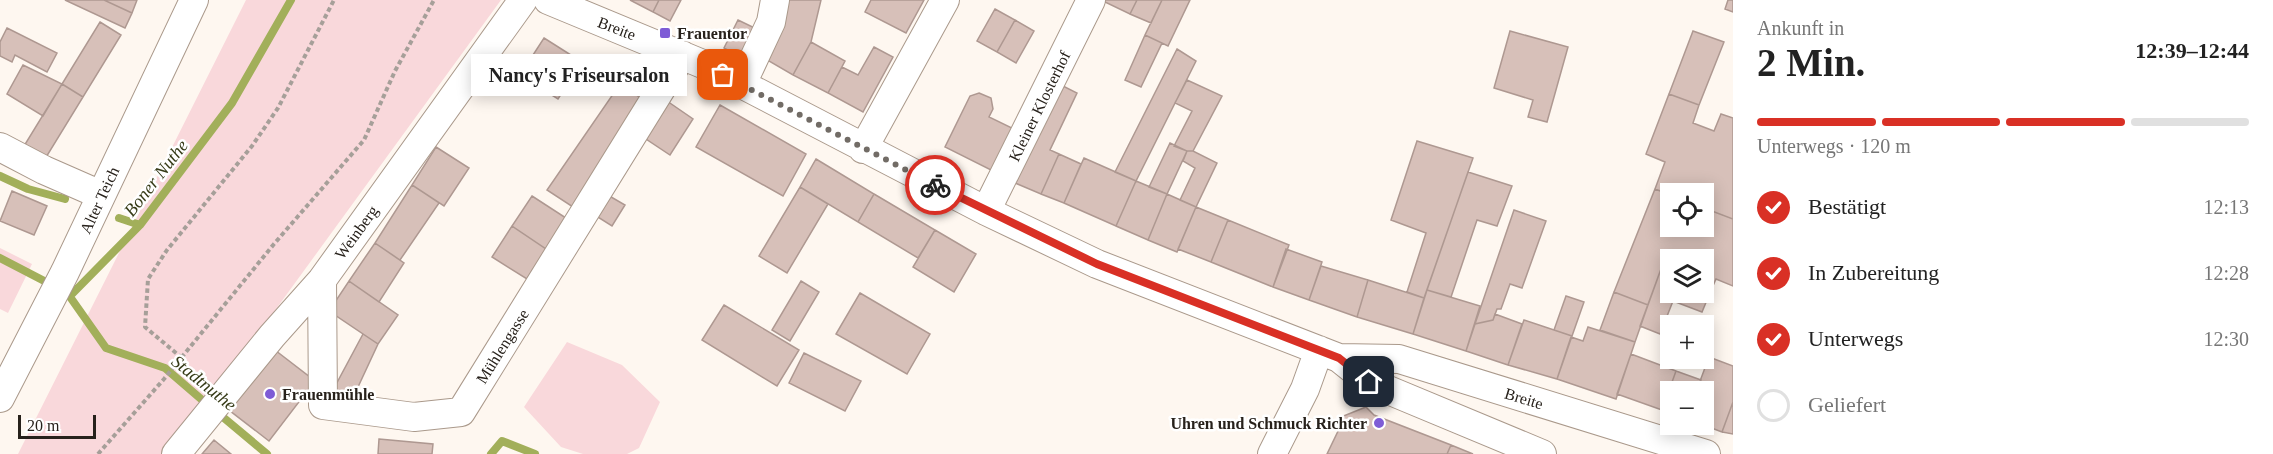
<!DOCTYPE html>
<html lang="de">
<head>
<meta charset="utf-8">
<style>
  :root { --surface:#fff; --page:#f6f6f6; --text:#222; --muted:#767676; --line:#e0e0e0; --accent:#d93025 }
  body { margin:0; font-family:"Times New Roman",serif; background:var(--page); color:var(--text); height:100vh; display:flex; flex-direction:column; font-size:22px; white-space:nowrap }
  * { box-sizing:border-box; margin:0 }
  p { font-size:20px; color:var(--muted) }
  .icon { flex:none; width:33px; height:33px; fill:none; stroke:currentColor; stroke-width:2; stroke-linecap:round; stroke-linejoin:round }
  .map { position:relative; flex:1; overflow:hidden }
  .details { display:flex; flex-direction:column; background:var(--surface); width:540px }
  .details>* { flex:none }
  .controls { position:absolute; left:1660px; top:183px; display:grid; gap:12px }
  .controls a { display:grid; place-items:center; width:54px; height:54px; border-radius:0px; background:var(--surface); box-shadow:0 3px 15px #0003; font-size:30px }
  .scale { position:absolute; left:18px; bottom:15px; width:78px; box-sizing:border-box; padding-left:6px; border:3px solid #27211b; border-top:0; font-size:16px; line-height:21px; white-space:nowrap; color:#27211b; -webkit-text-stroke:4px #fff; paint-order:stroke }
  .pin { position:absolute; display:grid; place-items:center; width:51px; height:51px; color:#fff; margin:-26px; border-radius:12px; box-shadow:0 3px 9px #0006 }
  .courier { position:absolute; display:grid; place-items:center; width:60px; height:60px; margin:-30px; border:4px solid #d93025; border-radius:50%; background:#fff; color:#222; box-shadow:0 2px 8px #0007 }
  .bubble { position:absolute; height:42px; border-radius:0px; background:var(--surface); box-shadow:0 3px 15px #0003; font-size:20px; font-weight:800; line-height:42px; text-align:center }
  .head em { font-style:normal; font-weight:800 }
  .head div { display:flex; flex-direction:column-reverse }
  .head { display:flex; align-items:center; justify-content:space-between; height:102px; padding:0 24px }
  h1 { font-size:39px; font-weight:800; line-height:45px }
  .bar { display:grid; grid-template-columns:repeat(4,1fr); gap:9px 6px; align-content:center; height:72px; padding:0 24px }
  .bar i { height:8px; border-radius:4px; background:var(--line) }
  .bar .on { background:var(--accent) }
  .bar p { grid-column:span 4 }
  ol { padding:0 24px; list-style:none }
  li { display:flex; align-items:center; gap:18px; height:66px }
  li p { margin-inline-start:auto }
  li .icon { padding:6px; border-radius:50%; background:var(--accent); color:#fff; stroke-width:4 }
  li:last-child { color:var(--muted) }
  li i { width:33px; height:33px; border:3px solid var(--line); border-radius:50% }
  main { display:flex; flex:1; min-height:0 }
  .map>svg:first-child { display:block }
</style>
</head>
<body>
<main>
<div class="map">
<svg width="1733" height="454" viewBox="0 0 1733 454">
  <rect width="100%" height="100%" fill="#fef7f0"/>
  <path fill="#f9d8db" d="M246 0H501L220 386 177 454H18Z
    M0 248 32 264 8 313 0 309Z
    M567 342 622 365 660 402 639 448 627 454H583L561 447 524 407Z"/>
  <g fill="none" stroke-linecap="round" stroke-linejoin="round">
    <path stroke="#a2af5a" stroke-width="8" d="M0 176 28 189 65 199
      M119 218 140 225
      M0 258 52 285
      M68 294 106 348 165 368 208 405
      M71 295 140 225 232 103 291 0
      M218 413 267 454
      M491 454 502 441 535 454"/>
  </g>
  <path fill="#d7c0b9" stroke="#ae9891" stroke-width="1.5" d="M65 0H104L132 13 125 28Z
    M104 0H137L132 13Z
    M630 0H659L653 12Z
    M659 0H681L670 21 653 12Z
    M784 0H821L811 42 793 75 762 57Z
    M871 0H924L906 33 865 12Z
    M1101 0H1137L1130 14Z
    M1137 0H1162L1151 23 1130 14Z
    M1162 0H1190L1168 46 1145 35Z
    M1728 0H1733V12L1725 9Z
    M995 9 1015 20 997 52 977 41Z
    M738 20 761 31 746 60 724 48Z
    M1015 20 1034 31 1016 63 997 52Z
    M100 22 121 35 83 97 62 84Z
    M7 28 57 53 47 72 15 55 12 62 0 56V42Z
    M1510 31 1568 47 1547 122 1528 117 1533 100 1494 88Z
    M1693 31 1724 42 1699 105 1669 94Z
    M1145 35 1162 43 1141 87 1125 80Z
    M544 38 582 62 558 99 520 75Z
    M811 42 845 61 828 93 793 75Z
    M874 47 893 57 863 112 828 93 842 67 858 75Z
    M1177 49 1196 61 1136 181 1115 172Z
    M23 65 62 84 43 116 7 94Z
    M1187 80 1222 96 1193 151H1187L1174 146 1192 111 1175 103Z
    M1057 83 1077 93 1050 150 1059 154 1041 194 1015 183Z
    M62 84 83 97 45 159 24 146Z
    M620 84 648 103 576 209 547 190Z
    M979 93 991 98 993 109 989 117 1014 129 993 171 945 147 970 96Z
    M1669 94 1699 105 1693 123 1714 131 1721 114 1733 118V219L1704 208V194L1671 195 1655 189 1665 162 1646 154Z
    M667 101 693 119 670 155 643 137Z
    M720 105 806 154 783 196 696 147Z
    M1417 141 1473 158 1424 298 1407 292 1426 233 1391 220Z
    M1170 143 1187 151 1167 194 1149 187Z
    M436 147 469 168 444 206 412 185Z
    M1187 151H1193L1217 163 1196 207 1180 200 1195 168 1183 161Z
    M1059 154 1081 164 1064 203 1041 194Z
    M1084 158 1136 181 1116 226 1064 203Z
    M816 159 874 194 858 222 800 187Z
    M1468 172 1512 186 1497 226 1477 220 1451 297 1427 290Z
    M1136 181 1167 194 1148 240 1116 226Z
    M412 185 439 203 400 260 375 243Z
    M800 187 828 204 787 273 759 256Z
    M1655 189 1671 195V226H1704V208L1733 219V286L1716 279 1712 288 1704 285V260H1671V272L1661 269 1648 305 1614 292Z
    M12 191 47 206 34 235 0 221Z
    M606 194 625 205 612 226 593 214Z
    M874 194 935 230 918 258 858 222Z
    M1167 194 1196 207 1177 252 1148 240Z
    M532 196 566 218 546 249 512 226Z
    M1196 207 1228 220 1211 262 1178 249Z
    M1514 210 1546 221 1522 288 1510 284 1501 309H1497L1493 320 1475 324Z
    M1228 220 1289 245 1273 287 1211 262Z
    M512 226 546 249 527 279 492 257Z
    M935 230 976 254 954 292 913 267Z
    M375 243 404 263 379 302 349 281Z
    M1286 249 1322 262 1309 300 1273 287Z
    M1321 266 1368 280 1357 317 1309 300Z
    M1661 269 1671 272V292H1704V285L1712 288 1702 312 1673 301 1660 334 1640 326Z
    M1368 280 1424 298 1413 334 1357 317Z
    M349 281 398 315 378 344 329 311Z
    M801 281 819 292 790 341 772 330Z
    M1427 290 1480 306 1466 351 1413 334Z
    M1614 292 1648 305 1635 342 1600 330Z
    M860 293 930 334 907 374 836 334Z
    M1566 296 1584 302 1572 336 1554 330Z
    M724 305 799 350 777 386 702 340Z
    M1495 314 1522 324 1508 365 1466 351 1475 324 1493 320Z
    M1524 320 1572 336 1557 379 1508 365Z
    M1588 327 1635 342 1616 399 1557 379 1571 337 1583 341Z
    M363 334 378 344 351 402 332 392Z
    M271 347 315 381 269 441 225 407Z
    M804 353 861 381 845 411 789 383Z
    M1631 354 1676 371 1662 410 1617 394Z
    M1709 357 1733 366V402L1722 432 1701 424H1704V392H1696Z
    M1676 371 1701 380 1696 392H1671V413L1662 410Z
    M1733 402V434L1722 432Z
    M1366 407 1374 415 1451 445 1447 454H1327L1340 427 1341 417Z
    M379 439 433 444 432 454H378Z
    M214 440 231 454H202Z
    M1451 445 1473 454H1447Z"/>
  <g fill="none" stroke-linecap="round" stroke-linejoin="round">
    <g stroke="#aa998b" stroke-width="30">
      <path id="minor" d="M548 0 705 65 986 211 1097 264 1339 358 1369 382 1542 454
        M742 84 771 22 775 0
        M0 147 44 170 101 195
        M863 149 945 0
        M986 211 1091 0
        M322 280 323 405 414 417 461 412 682 55
        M1339 358 1399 359 1706 454
        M0 398 65 272 194 0
        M176 454 272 336 322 280 523 0
        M1272 454 1305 389 1319 350"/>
    </g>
    <path stroke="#a69f99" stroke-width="4" stroke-dasharray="4.5 3" stroke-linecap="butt" d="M182 358 145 327 148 279 167 250 252 146 278 108 334 0
      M98 454 164 379 274 244 364 140 395 71 434 0"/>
    <use href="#minor" stroke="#fff" stroke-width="28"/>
  </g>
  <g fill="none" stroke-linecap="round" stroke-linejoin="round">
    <path stroke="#726c66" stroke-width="6" stroke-dasharray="0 10.8" d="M723 75 935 185"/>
    <path stroke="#d93025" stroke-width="8" d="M935 185 1097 264 1339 358 1369 382"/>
  </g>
  <g fill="#7e5cd6" stroke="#fff" stroke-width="2">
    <rect x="659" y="27" width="12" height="12" rx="3"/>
    <circle cx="270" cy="394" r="6"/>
    <circle cx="1379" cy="423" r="6"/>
  </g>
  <g text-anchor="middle" stroke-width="5" stroke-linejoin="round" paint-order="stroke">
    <g font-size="16" fill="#27211b" stroke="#fff">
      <text transform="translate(617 28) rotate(21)" y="6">Breite</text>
      <text transform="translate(1039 106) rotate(-64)" y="6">Kleiner Klosterhof</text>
      <text transform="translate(99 200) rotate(-65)" y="6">Alter Teich</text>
      <text transform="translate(356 232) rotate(-54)" y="6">Weinberg</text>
      <text transform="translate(502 346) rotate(-58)" y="6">Mühlengasse</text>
      <text transform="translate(1524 398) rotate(17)" y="6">Breite</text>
    </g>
    <g font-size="16" font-weight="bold" fill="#27211b" stroke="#fff" text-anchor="start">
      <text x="677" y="39">Frauentor</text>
      <text x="282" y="400">Frauenmühle</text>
      <text x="1367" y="429" text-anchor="end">Uhren und Schmuck Richter</text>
    </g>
    <g font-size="18" font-style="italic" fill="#363b17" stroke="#fff">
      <text transform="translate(156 178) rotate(-52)" y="6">Boner Nuthe</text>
      <text transform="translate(204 383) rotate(39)" y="6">Stadtnuthe</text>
    </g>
  </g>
</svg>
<div class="controls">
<a><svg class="icon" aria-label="locate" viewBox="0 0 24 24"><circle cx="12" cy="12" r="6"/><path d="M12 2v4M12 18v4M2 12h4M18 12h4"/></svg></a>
<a><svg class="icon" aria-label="layers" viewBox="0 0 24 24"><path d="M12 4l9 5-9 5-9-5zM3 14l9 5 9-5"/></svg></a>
<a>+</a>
<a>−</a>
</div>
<div class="scale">20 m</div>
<div class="pin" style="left:723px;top:75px;background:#ea580c"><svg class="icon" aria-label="bag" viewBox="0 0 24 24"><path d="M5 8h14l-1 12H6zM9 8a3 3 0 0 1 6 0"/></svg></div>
<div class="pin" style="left:1369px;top:382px;background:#1f2937"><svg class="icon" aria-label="home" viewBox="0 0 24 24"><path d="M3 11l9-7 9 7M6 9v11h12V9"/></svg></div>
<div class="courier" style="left:935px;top:185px"><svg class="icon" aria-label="bike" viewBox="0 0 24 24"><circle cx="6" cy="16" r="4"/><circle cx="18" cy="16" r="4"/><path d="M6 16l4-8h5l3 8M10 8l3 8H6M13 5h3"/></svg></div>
<div class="bubble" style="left:471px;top:54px;width:216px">Nancy's Friseursalon</div>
</div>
<section class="details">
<div class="head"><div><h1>2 Min.</h1><p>Ankunft in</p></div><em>12:39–12:44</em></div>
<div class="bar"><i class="on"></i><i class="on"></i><i class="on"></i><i></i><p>Unterwegs · 120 m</p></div>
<ol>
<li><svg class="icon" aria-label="check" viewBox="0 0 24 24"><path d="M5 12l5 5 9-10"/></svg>Bestätigt<p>12:13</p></li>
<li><svg class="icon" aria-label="check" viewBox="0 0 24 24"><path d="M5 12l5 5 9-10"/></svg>In Zubereitung<p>12:28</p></li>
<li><svg class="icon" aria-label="check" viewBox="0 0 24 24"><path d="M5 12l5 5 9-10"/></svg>Unterwegs<p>12:30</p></li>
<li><i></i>Geliefert</li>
</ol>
</section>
</main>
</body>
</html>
